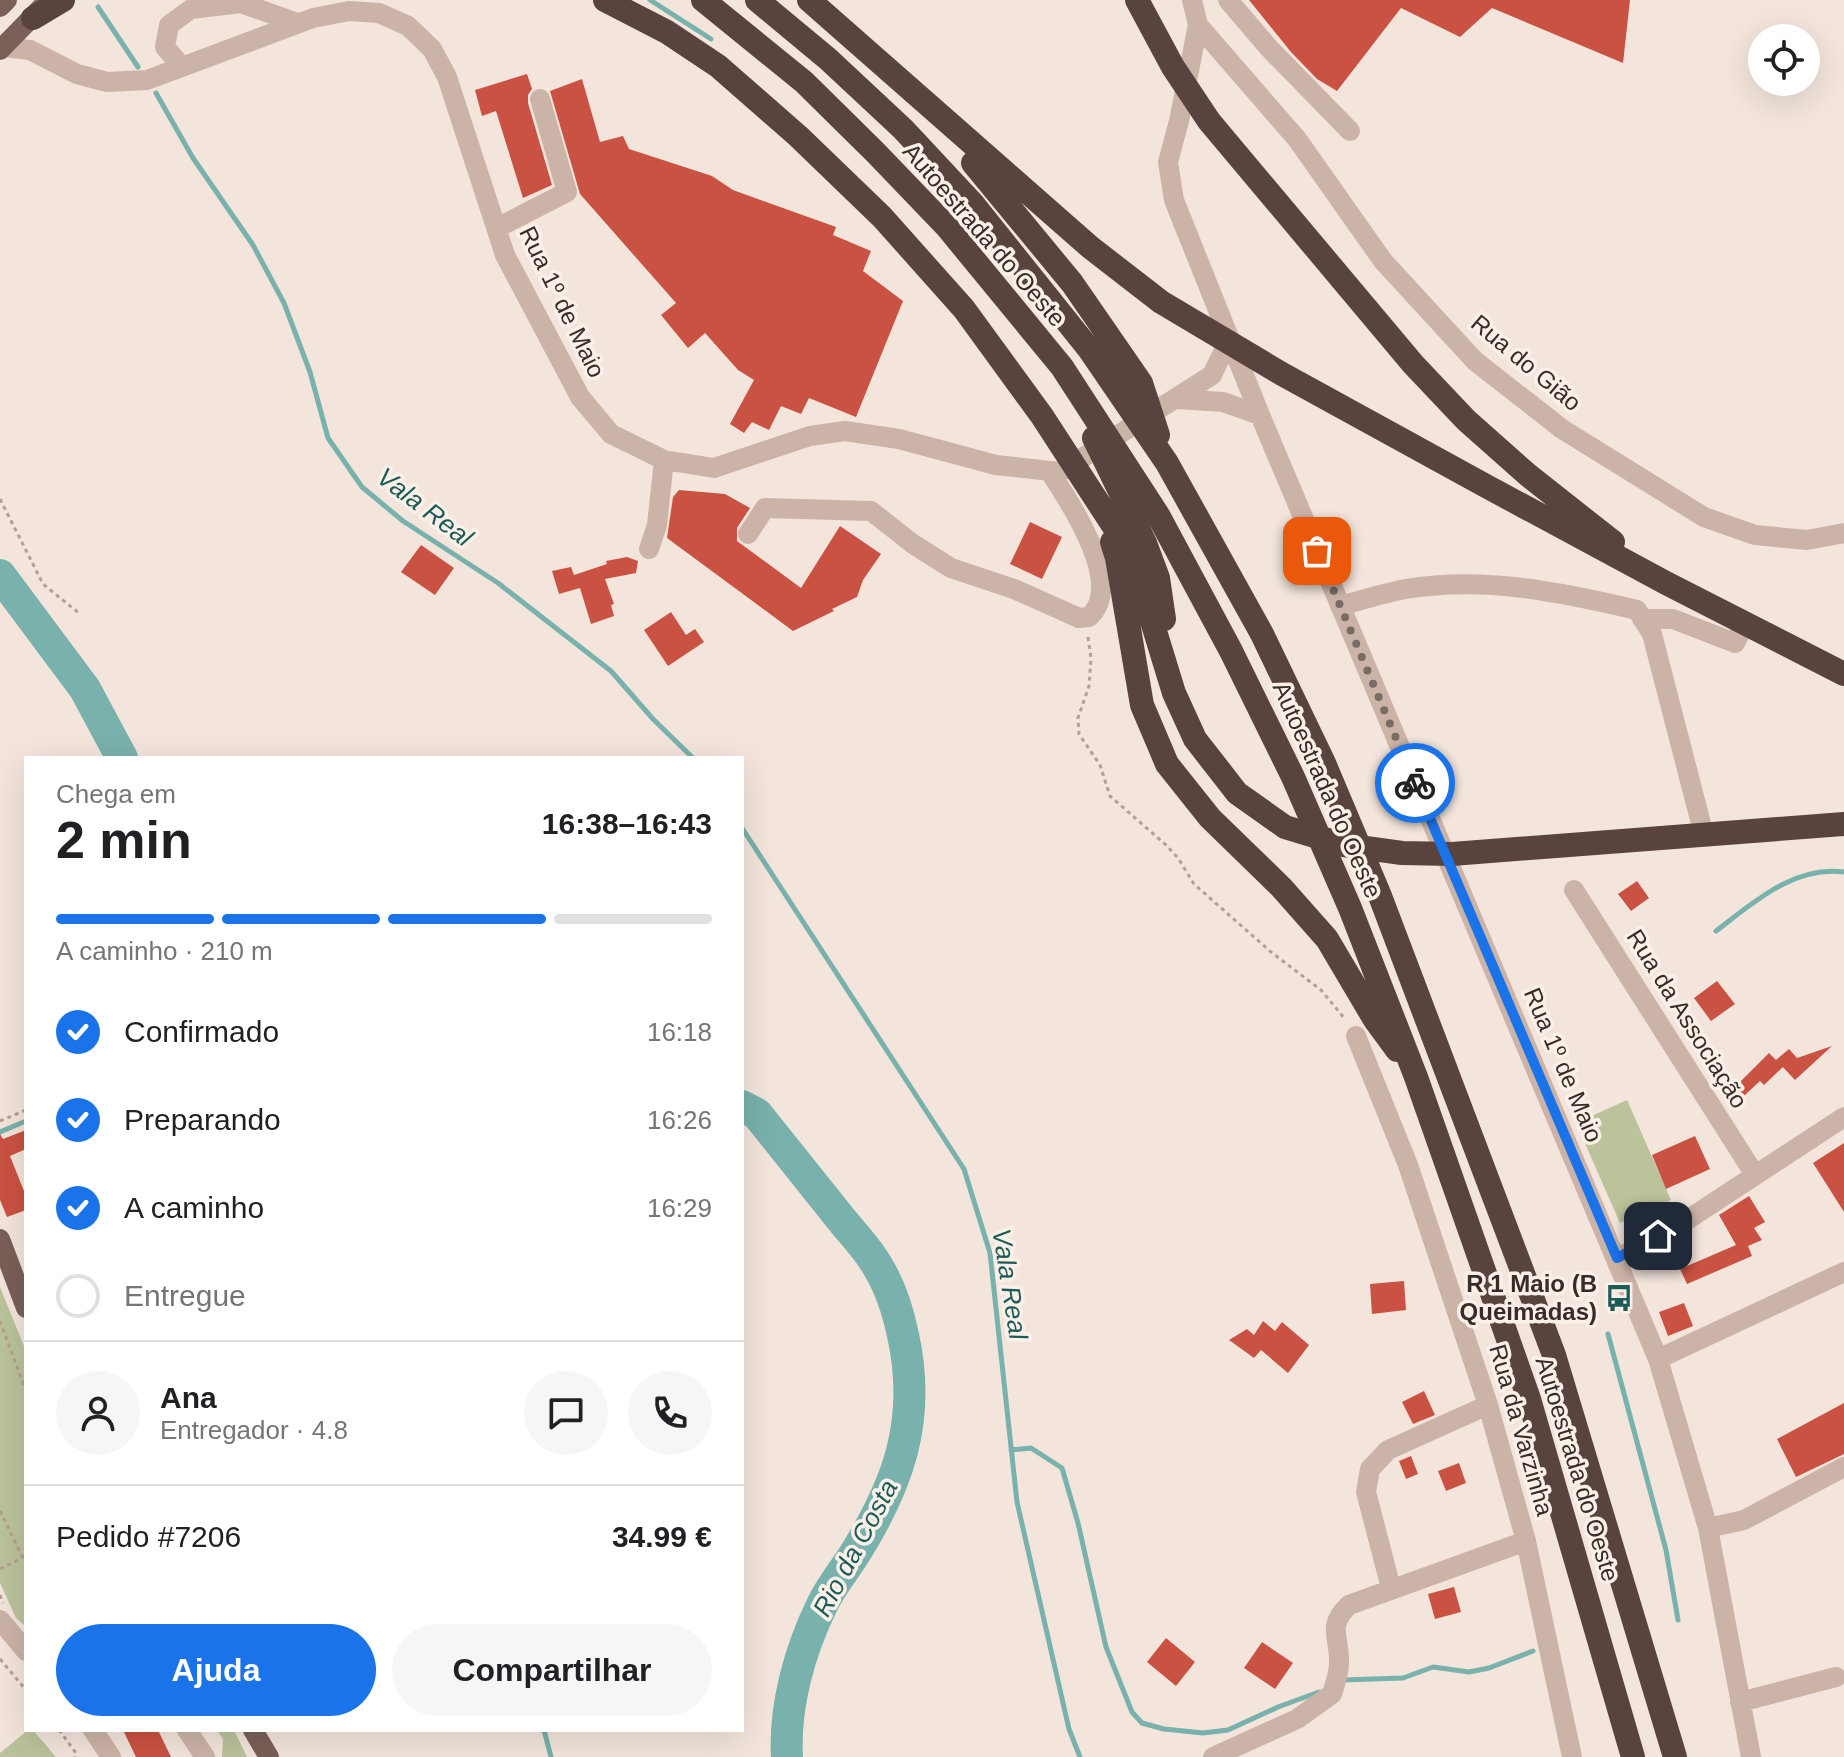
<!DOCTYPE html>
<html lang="pt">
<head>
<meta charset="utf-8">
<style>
  :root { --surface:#fff; --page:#f6f6f6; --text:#202124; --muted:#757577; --line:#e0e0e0; --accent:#1a73e8 }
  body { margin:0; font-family:Arial,sans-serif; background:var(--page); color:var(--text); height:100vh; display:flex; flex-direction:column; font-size:30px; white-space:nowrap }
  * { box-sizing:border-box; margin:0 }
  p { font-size:26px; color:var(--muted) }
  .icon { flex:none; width:44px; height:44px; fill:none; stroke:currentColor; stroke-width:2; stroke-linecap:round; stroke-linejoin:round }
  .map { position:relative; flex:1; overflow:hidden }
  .details { position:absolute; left:24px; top:756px; width:720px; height:976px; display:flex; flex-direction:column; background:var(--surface); border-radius:0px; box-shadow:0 8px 32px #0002 }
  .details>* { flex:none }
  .tools { position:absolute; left:1748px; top:24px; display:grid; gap:16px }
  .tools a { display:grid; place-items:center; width:72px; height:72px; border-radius:50%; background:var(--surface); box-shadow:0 8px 32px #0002; font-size:40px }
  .pin { position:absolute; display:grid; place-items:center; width:68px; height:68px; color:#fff; margin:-34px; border-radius:16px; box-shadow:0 4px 12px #0006 }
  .courier { position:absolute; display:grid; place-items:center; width:80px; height:80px; margin:-40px; border:6px solid #1a73e8; border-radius:50%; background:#fff; color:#222; box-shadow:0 2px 10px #0007 }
  .headline em { font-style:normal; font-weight:700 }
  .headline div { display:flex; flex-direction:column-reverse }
  .headline { display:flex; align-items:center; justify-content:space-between; height:136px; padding:0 32px }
  h1 { font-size:52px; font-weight:700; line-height:60px }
  .bar { display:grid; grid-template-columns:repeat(4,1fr); gap:12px 8px; align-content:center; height:96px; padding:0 32px }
  .bar i { height:10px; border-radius:6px; background:var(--line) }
  .bar .on { background:var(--accent) }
  .bar p { grid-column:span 4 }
  .line { display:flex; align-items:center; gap:20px; padding:0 32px; border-top:2px solid var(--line) }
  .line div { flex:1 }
  .round { display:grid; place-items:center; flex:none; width:84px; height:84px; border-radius:42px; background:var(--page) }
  ol { padding:0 32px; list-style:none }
  li { display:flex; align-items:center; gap:24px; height:88px }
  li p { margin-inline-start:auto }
  li .icon { padding:8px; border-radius:50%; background:var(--accent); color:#fff; stroke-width:4 }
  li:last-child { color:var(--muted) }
  li i { width:44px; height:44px; border:4px solid var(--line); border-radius:50% }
  .button { display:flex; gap:16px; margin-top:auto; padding:16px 32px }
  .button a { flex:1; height:92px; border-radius:48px; background:var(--accent); color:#fff; font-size:32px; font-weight:700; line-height:92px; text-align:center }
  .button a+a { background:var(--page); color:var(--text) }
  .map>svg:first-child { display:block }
</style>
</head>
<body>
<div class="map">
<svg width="1844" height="1757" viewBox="0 0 1844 1757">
  <rect width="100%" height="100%" fill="#f3e5dc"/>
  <path fill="#bbc39b" d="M1627 1100 1671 1200 1620 1223 1576 1123Z
    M0 1287 26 1351V1627L16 1618 0 1583Z
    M28 1730H33L56 1757H0V1753Z
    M217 1730H234L247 1757H222L223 1739Z"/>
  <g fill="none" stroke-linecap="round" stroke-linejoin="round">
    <path stroke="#79b1ac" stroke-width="5" d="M650 0 711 39
      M98 7 138 67
      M156 93 193 158 253 245 284 303 310 372 328 438 362 487 403 521 498 583 611 671 653 719 693 758
      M742 828 964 1169 990 1253 1017 1502 1069 1729 1080 1757
      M1716 931C1754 902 1793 866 1844 872
      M0 1132 26 1121
      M1608 1334 1666 1550 1678 1620
      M1011 1450 1031 1448 1062 1468 1078 1523 1106 1647 1132 1712 1142 1723 1164 1729 1203 1733 1228 1730 1278 1707 1319 1692
      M1343 1680 1403 1678 1433 1667 1469 1672 1489 1668 1533 1651
      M544 1730 551 1757"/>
    <path stroke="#79b1ac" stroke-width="32" d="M0 575 85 689 122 758
      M742 1106 757 1114C785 1149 813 1184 841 1219 853 1234 869 1250 878 1267 891 1288 898 1311 903 1335 922 1421 898 1486 852 1558 842 1573 830 1588 822 1605 800 1650 784 1706 787 1757"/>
  </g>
  <path fill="#ca5242" d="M1249 0H1630L1623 63 1492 8 1460 37 1401 8 1337 91 1317 79 1291 52Z
    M527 74 532 89 528 95V103L552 185 523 198 496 111 482 116 475 90Z
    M582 79 600 142 623 136 629 149 712 176 733 190 836 227 833 235 871 251 863 271 903 301 856 417 809 398 801 414 781 406 769 430 752 422 744 433 730 424 754 380 738 370 705 333 688 348 661 315 676 303 580 194 550 91Z
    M679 490 725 494 750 508 737 528V541L801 588 840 526 881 554 863 580 857 597 832 609 834 611 793 631 667 538 673 497Z
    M1030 522 1062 537 1042 579 1010 564Z
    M421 545 454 568 435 595 401 572Z
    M627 557 638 561 636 573 605 579 614 604 611 605 614 616 591 624 580 588 559 594 552 571 571 567 574 575 607 564 606 561Z
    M671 612 686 635 695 629 704 642 668 666 644 630Z
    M1637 881 1649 898 1631 911 1618 894Z
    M1717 981 1735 1004 1711 1021 1694 998Z
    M1832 1046 1795 1080 1776 1060 1789 1049 1797 1058Z
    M1769 1053 1783 1067 1764 1085 1760 1081 1732 1107 1724 1098Z
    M26 1130V1149L10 1156 26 1196V1210L7 1217 0 1200V1134L3 1139Z
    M1695 1136 1710 1169 1666 1189 1652 1155Z
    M1844 1143V1212L1813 1163Z
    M1749 1196 1765 1222 1754 1228 1762 1240 1748 1246 1752 1256 1687 1284 1680 1269 1736 1245 1719 1215Z
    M1404 1281 1406 1310 1372 1314 1370 1284Z
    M1684 1303 1693 1326 1668 1336 1659 1312Z
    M1263 1321 1275 1331 1282 1322 1309 1345 1288 1373 1261 1350 1254 1358 1229 1340 1247 1329 1254 1335Z
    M1424 1391 1435 1415 1413 1424 1402 1402Z
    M1844 1403V1454L1796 1477 1777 1439Z
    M1411 1456 1418 1474 1406 1479 1399 1461Z
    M1459 1463 1466 1483 1446 1491 1438 1471Z
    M1454 1587 1461 1612 1435 1619 1428 1594Z
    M1166 1638 1195 1662 1176 1686 1147 1662Z
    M1262 1642 1293 1663 1275 1689 1244 1668Z
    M123 1730H158L171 1757H136Z"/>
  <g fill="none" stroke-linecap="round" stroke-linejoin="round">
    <path stroke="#b89d91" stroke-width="3" stroke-dasharray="4 4" stroke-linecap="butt" d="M0 499 43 584 80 614
      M1088 637 1091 658 1089 686 1078 718 1079 734 1100 765 1110 796 1166 845 1178 858 1194 884 1271 952 1321 990 1345 1019
      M0 1121 26 1110
      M0 1321 26 1391
      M0 1511 23 1558
      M0 1569 26 1556
      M0 1595 3 1603
      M0 1659 26 1690
      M59 1730 76 1753 75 1757"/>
    <path stroke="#ccb3a7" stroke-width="20" d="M1192 0 1198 25 1179 121 1168 162 1174 200 1260 415 1658 1359 1708 1528 1751 1757
      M1228 0 1269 48 1350 131
      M1198 25 1297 139 1383 261 1475 361 1562 429 1704 517 1755 535 1807 540 1844 533
      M3 47 30 50 77 74 107 82 147 80 313 18 349 11 379 13 408 26 432 49 447 77 505 255 580 397 611 434 664 460 714 468 810 436 845 431 899 439 996 465 1060 472 1212 375 1229 340
      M182 67 165 47 169 25 191 9 241 3 297 23
      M497 228 567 192 540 99
      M1177 399 1223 402 1260 415
      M748 534 765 508 871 511 913 544 951 568 1014 589 1079 618 1089 617C1125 585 1070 502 1050 472
      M649 549 657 525 664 460
      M1340 606C1362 600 1384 593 1406 589 1483 576 1561 592 1637 610L1652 634 1704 835
      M1642 619H1673L1735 643 1745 624
      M1574 890 1755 1175
      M1356 1036 1408 1165 1488 1405 1526 1541 1572 1757
      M1617 1258 1678 1226 1844 1117
      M1658 1359 1844 1272
      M1708 1528 1744 1520 1844 1467
      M1391 1588 1366 1492 1370 1469 1388 1450 1488 1405
      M0 1620 26 1651
      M1740 1702 1836 1677
      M93 1730 111 1757
      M187 1730 205 1757
      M1213 1757 1297 1719 1332 1694C1335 1684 1339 1674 1339 1663 1340 1636 1326 1627 1349 1605L1526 1541"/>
    <path stroke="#7a5f58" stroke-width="20" d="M0 7 7 0
      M0 50 42 7
      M0 1239 26 1308
      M253 1730 269 1757"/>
    <path stroke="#59433f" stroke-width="24" d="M605 0 667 32 718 66 798 136 882 217 964 309 1042 416 1131 553 1174 693 1195 739 1237 793 1285 827 1344 845 1402 853 1452 854 1844 824
      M703 0 804 82 876 153 947 227 1062 367 1158 515 1231 651 1293 777 1350 908 1416 1077 1529 1399 1633 1757
      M757 0 828 59 903 129 973 204 1089 349 1167 463 1262 634 1324 763 1380 896 1554 1355 1675 1757
      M809 0 1090 247 1161 302 1282 374 1486 486 1666 583 1844 674
      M1137 0 1173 67 1209 121 1413 364 1466 420 1528 475 1613 542
      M33 18 63 0
      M973 163 1072 283 1141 383 1158 435
      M1094 438 1145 543 1158 578 1164 619
      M1112 542 1117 558 1142 705 1167 764 1210 818 1281 887 1327 939 1375 1020 1397 1050"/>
  </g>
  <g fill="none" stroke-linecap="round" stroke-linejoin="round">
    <path stroke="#796c67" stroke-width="8" stroke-dasharray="0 14.4" d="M1317 551 1415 783"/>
    <path stroke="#1a73e8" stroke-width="10" d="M1415 783 1617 1258 1658 1236"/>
  </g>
  <defs>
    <g id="bus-bare" transform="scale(2.16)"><path d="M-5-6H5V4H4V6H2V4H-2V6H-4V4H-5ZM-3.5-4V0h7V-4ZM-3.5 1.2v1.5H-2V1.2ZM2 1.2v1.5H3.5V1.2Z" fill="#1c5b57" stroke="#faf0e8" stroke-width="2.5" paint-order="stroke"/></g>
  </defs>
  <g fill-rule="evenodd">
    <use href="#bus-bare" x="1619" y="1298"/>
  </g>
  <g text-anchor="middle" stroke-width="7" stroke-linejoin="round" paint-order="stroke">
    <g font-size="24" fill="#382b28" stroke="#faf0e8">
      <text transform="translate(984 235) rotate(49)" y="8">Autoestrada do Oeste</text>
      <text transform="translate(562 302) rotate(64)" y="8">Rua 1º de Maio</text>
      <text transform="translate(1526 363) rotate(40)" y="8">Rua do Gião</text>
      <text transform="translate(1327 790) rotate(66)" y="8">Autoestrada do Oeste</text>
      <text transform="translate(1687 1019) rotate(58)" y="8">Rua da Associação</text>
      <text transform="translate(1563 1065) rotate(67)" y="8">Rua 1º de Maio</text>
      <text transform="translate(1521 1430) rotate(74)" y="8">Rua da Varzinha</text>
      <text transform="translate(1577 1469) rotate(73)" y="8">Autoestrada do Oeste</text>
    </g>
    <g font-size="24" font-weight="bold" fill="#382b28" stroke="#faf0e8" text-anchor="end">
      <text x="1597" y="1292">R 1 Maio (B<tspan x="1597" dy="28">Queimadas)</tspan></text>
    </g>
    <g font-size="26" font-style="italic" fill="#1c5b57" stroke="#faf0e8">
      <text transform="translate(425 507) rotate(37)" y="9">Vala Real</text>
      <text transform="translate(1010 1284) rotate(81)" y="9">Vala Real</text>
      <text transform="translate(855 1548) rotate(-62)" y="9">Rio da Costa</text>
    </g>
  </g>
</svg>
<div class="tools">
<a><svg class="icon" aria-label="locate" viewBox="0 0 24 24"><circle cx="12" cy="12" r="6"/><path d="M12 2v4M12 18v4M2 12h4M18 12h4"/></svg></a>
</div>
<div class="pin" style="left:1317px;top:551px;background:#ea580c"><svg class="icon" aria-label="bag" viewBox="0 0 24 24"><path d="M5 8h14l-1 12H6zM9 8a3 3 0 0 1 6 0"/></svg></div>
<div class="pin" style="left:1658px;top:1236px;background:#1f2937"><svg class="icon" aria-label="home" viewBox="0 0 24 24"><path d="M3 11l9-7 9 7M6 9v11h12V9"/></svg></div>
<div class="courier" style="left:1415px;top:783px"><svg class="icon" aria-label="bike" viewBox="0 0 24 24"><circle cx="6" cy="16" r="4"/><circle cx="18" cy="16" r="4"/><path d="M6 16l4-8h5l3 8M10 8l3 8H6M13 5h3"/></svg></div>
<section class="details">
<div class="headline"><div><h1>2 min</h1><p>Chega em</p></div><em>16:38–16:43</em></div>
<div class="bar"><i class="on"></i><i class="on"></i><i class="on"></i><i></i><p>A caminho · 210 m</p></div>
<ol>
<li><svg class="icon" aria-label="check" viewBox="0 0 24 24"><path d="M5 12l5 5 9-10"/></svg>Confirmado<p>16:18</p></li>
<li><svg class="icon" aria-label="check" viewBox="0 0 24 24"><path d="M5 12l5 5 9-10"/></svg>Preparando<p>16:26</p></li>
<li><svg class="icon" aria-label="check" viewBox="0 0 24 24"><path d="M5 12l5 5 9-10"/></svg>A caminho<p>16:29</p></li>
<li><i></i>Entregue</li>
</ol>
<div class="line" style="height:144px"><a class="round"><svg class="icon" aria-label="person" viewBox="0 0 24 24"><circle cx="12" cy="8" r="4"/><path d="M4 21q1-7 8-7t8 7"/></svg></a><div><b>Ana</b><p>Entregador · 4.8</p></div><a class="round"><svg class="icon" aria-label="chat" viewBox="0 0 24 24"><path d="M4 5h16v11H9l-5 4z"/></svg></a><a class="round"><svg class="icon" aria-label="phone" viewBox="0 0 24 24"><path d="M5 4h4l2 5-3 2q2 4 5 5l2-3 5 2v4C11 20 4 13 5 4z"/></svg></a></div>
<div class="line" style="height:104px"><div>Pedido #7206</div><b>34.99 €</b></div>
<div class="button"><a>Ajuda</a><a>Compartilhar</a></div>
</section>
</div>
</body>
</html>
